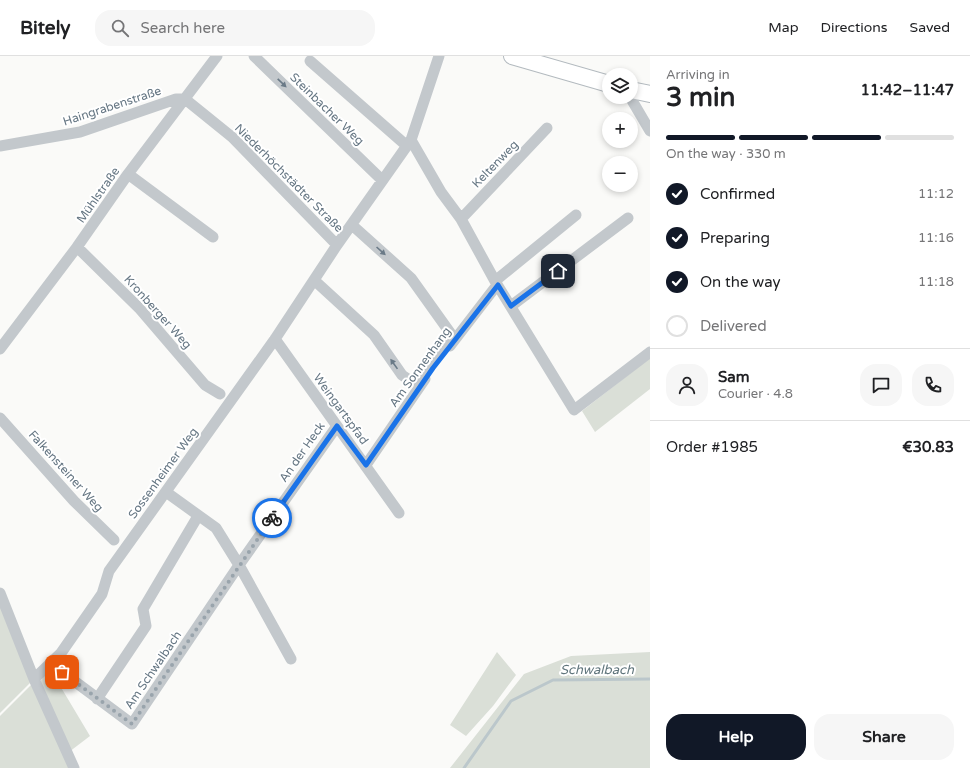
<!DOCTYPE html>
<html lang="en">
<head>
<meta charset="utf-8">
<style>
  :root { --surface:#fff; --page:#f6f6f6; --text:#202124; --muted:#757577; --line:#e0e0e0; --accent:#111827 }
  body { margin:0; font-family:"Varela Round",sans-serif; background:var(--page); color:var(--text); height:100vh; display:flex; flex-direction:column; font-size:15px; white-space:nowrap }
  * { box-sizing:border-box; margin:0 }
  p { font-size:13px; color:var(--muted) }
  .icon { flex:none; width:22px; height:22px; fill:none; stroke:currentColor; stroke-width:2; stroke-linecap:round; stroke-linejoin:round }
  .map { position:relative; flex:1; overflow:hidden }
  .drawer { display:flex; flex-direction:column; background:var(--surface); width:320px }
  .drawer>* { flex:none }
  .fabs { position:absolute; left:602px; top:12px; display:grid; gap:8px }
  .fabs a { display:grid; place-items:center; width:36px; height:36px; border-radius:50%; background:var(--surface); box-shadow:0 2px 6px #0003; font-size:20px }
  .pin { position:absolute; display:grid; place-items:center; width:34px; height:34px; color:#fff; margin:-17px; border-radius:8px; box-shadow:0 2px 6px #0006 }
  .courier { position:absolute; display:grid; place-items:center; width:40px; height:40px; margin:-20px; border:3px solid #1a73e8; border-radius:50%; background:#fff; color:#222; box-shadow:0 1px 5px #0007 }
  .summary em { font-style:normal; font-weight:700 }
  .summary div { display:flex; flex-direction:column-reverse }
  .summary { display:flex; align-items:center; justify-content:space-between; height:68px; padding:0 16px }
  h1 { font-size:26px; font-weight:700; line-height:30px }
  .bar { display:grid; grid-template-columns:repeat(4,1fr); gap:6px 4px; align-content:center; height:48px; padding:0 16px }
  .bar i { height:5px; border-radius:3px; background:var(--line) }
  .bar .active { background:var(--accent) }
  .bar p { grid-column:span 4 }
  .line { display:flex; align-items:center; gap:10px; padding:0 16px; border-top:1px solid var(--line) }
  .line div { flex:1 }
  .round { display:grid; place-items:center; flex:none; width:42px; height:42px; border-radius:16px; background:var(--page) }
  ol { padding:0 16px; list-style:none }
  li { display:flex; align-items:center; gap:12px; height:44px }
  li p { margin-inline-start:auto }
  li .icon { padding:4px; border-radius:50%; background:var(--accent); color:#fff; stroke-width:4 }
  li:last-child { color:var(--muted) }
  li i { width:22px; height:22px; border:2px solid var(--line); border-radius:50% }
  .action { display:flex; gap:8px; margin-top:auto; padding:8px 16px }
  .action a { flex:1; height:46px; border-radius:16px; background:var(--accent); color:#fff; font-size:16px; font-weight:700; line-height:46px; text-align:center }
  .action a+a { background:var(--page); color:var(--text) }
  header { display:flex; align-items:center; gap:24px; box-sizing:border-box; height:56px; padding:0 20px; background:var(--surface); border-bottom:1px solid var(--line) }
  header strong { font-size:19px }
  nav { display:flex; gap:22px; margin-inline-start:auto; font-size:14px }
  .search { width:280px; height:36px; background:var(--page); display:flex; align-items:center; gap:10px; box-sizing:border-box; padding:0 14px; border-radius:16px; color:var(--muted); font-size:15px }
  main { display:flex; flex:1; min-height:0 }
  .map>svg:first-child { display:block }
</style>
</head>
<body>
<header>
<strong>Bitely</strong>
<div class="search"><svg class="icon" aria-label="search" viewBox="0 0 24 24"><circle cx="10" cy="10" r="6"/><path d="M15 15l6 6"/></svg>Search here</div>
<nav><a>Map</a><a>Directions</a><a>Saved</a></nav>
</header>
<main>
<div class="map">
<svg width="650" height="712" viewBox="0 0 650 712">
  <rect width="100%" height="100%" fill="#fafaf8"/>
  <path fill="#dadfd7" d="M650 302V333L595 376 582 355Z
    M0 537 34 623 0 657Z
    M497 596 516 619 493 650 466 680 450 669Z
    M650 596V712H450L524 618 571 600Z
    M50 613 90 680 69 696 38 628Z
    M35 625 74 712H0V660Z"/>
  <g fill="none" stroke-linecap="round" stroke-linejoin="round">
    <path stroke="#bbc7cb" stroke-width="3" d="M464 712 511 645 553 624 650 623"/>
    <g stroke="#b3babf" stroke-width="18">
      <path id="secondary" d="M512 0 609 28
        M631 34 650 38"/>
    </g>
    <path stroke="#c3c8cc" stroke-width="11" d="M254 0 382 124
      M310 5 407 90
      M630 41 650 75
      M411 84 441 136 461 163 495 225 574 354 650 296
      M0 90 80 76 176 43H185L232 81 337 189
      M128 118 213 181
      M461 163 547 72
      M77 191 139 252 205 329 220 338
      M314 224 374 279 402 319 415 328 451 278 411 222 352 169
      M495 225 576 159
      M511 250 628 162
      M275 283 399 457
      M450 290 497 229
      M0 293 77 191 128 118 217 0
      M0 362 74 445 114 484
      M366 409 425 323
      M166 436 216 472 239 509 291 603
      M0 537 34 623 74 712
      M50 607 132 668 239 509 337 370
      M34 623 61 597 102 538 109 515 275 283 337 189 411 84 439 0
      M97 643 146 570 143 553 198 460"/>
    <use href="#secondary" stroke="#fff" stroke-width="16"/>
  </g>
  <defs><path id="oneway-solid" d="M-6-.8H1V-3.2L6.5 0L1 3.2V.8H-6Z"/></defs>
  <g fill="#6a7a87">
    <use href="#oneway-solid" transform="translate(282 27) rotate(44)"/>
    <use href="#oneway-solid" transform="translate(381 195) rotate(42)"/>
    <use href="#oneway-solid" transform="translate(394 308) rotate(-125)"/>
  </g>
  <g fill="none" stroke-linecap="round" stroke-linejoin="round">
    <path stroke="#99a4ac" stroke-width="4" stroke-dasharray="0 7.2" d="M62 616 132 668 272 462"/>
    <path stroke="#1a73e8" stroke-width="5" d="M272 462 337 370 366 409 433 312 498 229 511 250 558 215"/>
  </g>
  <g text-anchor="middle" stroke-width="4" stroke-linejoin="round" paint-order="stroke">
    <g font-size="12" fill="#657683" stroke="#fff">
      <text transform="translate(112 50) rotate(-18)" y="4">Haingrabenstraße</text>
      <text transform="translate(327 53) rotate(44)" y="4">Steinbacher Weg</text>
      <text transform="translate(495 108) rotate(-46)" y="4">Keltenweg</text>
      <text transform="translate(289 122) rotate(45)" y="4">Niederhöchstädter Straße</text>
      <text transform="translate(98 139) rotate(-55)" y="4">Mühlstraße</text>
      <text transform="translate(158 256) rotate(48)" y="4">Kronberger Weg</text>
      <text transform="translate(420 311) rotate(-54)" y="4">Am Sonnenhang</text>
      <text transform="translate(341 353) rotate(54)" y="4">Weingartspfad</text>
      <text transform="translate(302 396) rotate(-55)" y="4">An der Heck</text>
      <text transform="translate(66 415) rotate(48)" y="4">Falkensteiner Weg</text>
      <text transform="translate(163 417) rotate(-54)" y="4">Sossenheimer Weg</text>
      <text transform="translate(153 614) rotate(-56)" y="4">Am Schwalbach</text>
    </g>
    <g font-size="13" font-style="italic" fill="#60757c" stroke="#fff">
      <text x="597" y="618">Schwalbach</text>
    </g>
  </g>
</svg>
<div class="fabs">
<a><svg class="icon" aria-label="layers" viewBox="0 0 24 24"><path d="M12 4l9 5-9 5-9-5zM3 14l9 5 9-5"/></svg></a>
<a>+</a>
<a>−</a>
</div>
<div class="pin" style="left:62px;top:616px;background:#ea580c"><svg class="icon" aria-label="bag" viewBox="0 0 24 24"><path d="M5 8h14l-1 12H6zM9 8a3 3 0 0 1 6 0"/></svg></div>
<div class="pin" style="left:558px;top:215px;background:#1f2937"><svg class="icon" aria-label="home" viewBox="0 0 24 24"><path d="M3 11l9-7 9 7M6 9v11h12V9"/></svg></div>
<div class="courier" style="left:272px;top:462px"><svg class="icon" aria-label="bike" viewBox="0 0 24 24"><circle cx="6" cy="16" r="4"/><circle cx="18" cy="16" r="4"/><path d="M6 16l4-8h5l3 8M10 8l3 8H6M13 5h3"/></svg></div>
</div>
<section class="drawer">
<div class="summary"><div><h1>3 min</h1><p>Arriving in</p></div><em>11:42–11:47</em></div>
<div class="bar"><i class="active"></i><i class="active"></i><i class="active"></i><i></i><p>On the way · 330 m</p></div>
<ol>
<li><svg class="icon" aria-label="check" viewBox="0 0 24 24"><path d="M5 12l5 5 9-10"/></svg>Confirmed<p>11:12</p></li>
<li><svg class="icon" aria-label="check" viewBox="0 0 24 24"><path d="M5 12l5 5 9-10"/></svg>Preparing<p>11:16</p></li>
<li><svg class="icon" aria-label="check" viewBox="0 0 24 24"><path d="M5 12l5 5 9-10"/></svg>On the way<p>11:18</p></li>
<li><i></i>Delivered</li>
</ol>
<div class="line" style="height:72px"><a class="round"><svg class="icon" aria-label="person" viewBox="0 0 24 24"><circle cx="12" cy="8" r="4"/><path d="M4 21q1-7 8-7t8 7"/></svg></a><div><b>Sam</b><p>Courier · 4.8</p></div><a class="round"><svg class="icon" aria-label="chat" viewBox="0 0 24 24"><path d="M4 5h16v11H9l-5 4z"/></svg></a><a class="round"><svg class="icon" aria-label="phone" viewBox="0 0 24 24"><path d="M5 4h4l2 5-3 2q2 4 5 5l2-3 5 2v4C11 20 4 13 5 4z"/></svg></a></div>
<div class="line" style="height:52px"><div>Order #1985</div><b>€30.83</b></div>
<div class="action"><a>Help</a><a>Share</a></div>
</section>
</main>
</body>
</html>
